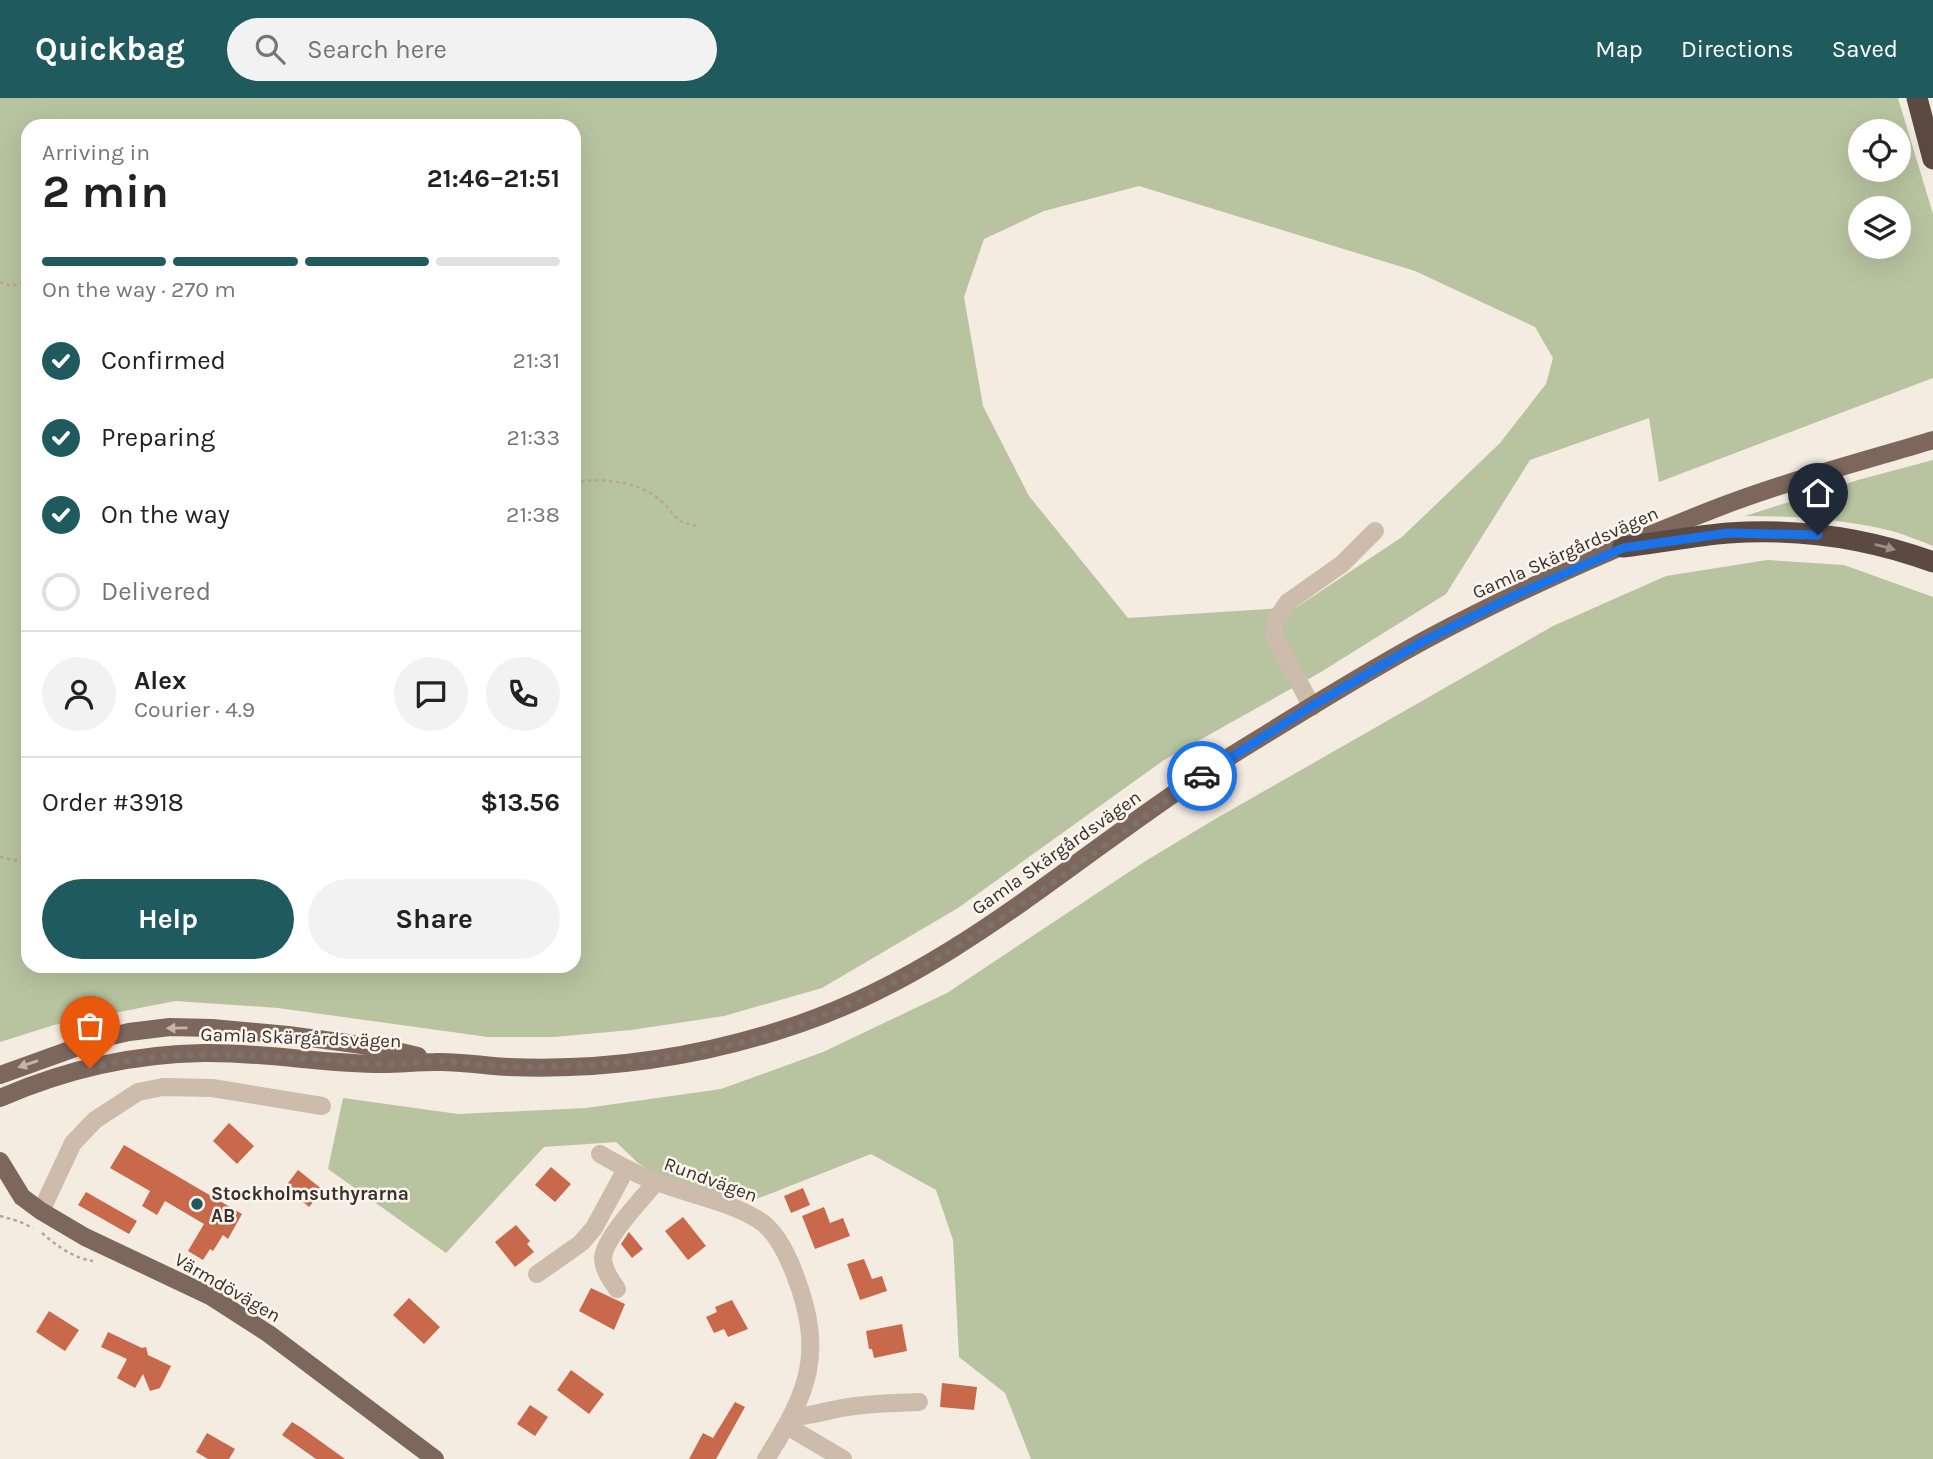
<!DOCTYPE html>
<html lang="en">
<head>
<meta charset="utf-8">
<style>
  :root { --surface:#fff; --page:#f2f2f2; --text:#222; --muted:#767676; --line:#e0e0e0; --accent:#1f5a5e }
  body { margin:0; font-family:Karla,sans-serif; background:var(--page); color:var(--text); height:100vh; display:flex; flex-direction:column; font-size:26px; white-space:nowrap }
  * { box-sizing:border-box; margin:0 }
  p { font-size:23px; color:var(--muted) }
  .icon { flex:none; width:38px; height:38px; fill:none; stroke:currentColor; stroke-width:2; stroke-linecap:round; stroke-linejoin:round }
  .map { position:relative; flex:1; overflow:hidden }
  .sheet { position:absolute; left:21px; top:21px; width:560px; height:854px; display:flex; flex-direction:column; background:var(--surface); border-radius:21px; box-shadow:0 7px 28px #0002 }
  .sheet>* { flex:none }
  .controls { position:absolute; left:1848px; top:21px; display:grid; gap:14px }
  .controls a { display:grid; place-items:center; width:63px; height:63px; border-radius:50%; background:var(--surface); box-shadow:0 7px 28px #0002; font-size:35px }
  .pin { position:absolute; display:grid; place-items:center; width:60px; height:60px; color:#fff; margin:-72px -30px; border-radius:50% 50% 50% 0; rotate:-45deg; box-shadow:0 0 7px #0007 }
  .pin .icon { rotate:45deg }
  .courier { position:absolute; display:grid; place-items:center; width:70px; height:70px; margin:-35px; border:5px solid #1a73e8; border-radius:50%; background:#fff; color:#222; box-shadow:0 2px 9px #0007 }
  .head em { font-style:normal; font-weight:700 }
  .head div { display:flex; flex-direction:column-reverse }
  .head { display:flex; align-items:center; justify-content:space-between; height:119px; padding:0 21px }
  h1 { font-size:46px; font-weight:700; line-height:52px }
  .bar { display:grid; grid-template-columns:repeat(4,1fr); gap:10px 7px; align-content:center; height:84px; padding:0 21px }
  .bar i { height:9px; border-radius:5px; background:var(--line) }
  .bar .active { background:var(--accent) }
  .bar p { grid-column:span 4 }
  .line { display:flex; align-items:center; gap:18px; padding:0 21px; border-top:2px solid var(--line) }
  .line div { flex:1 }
  .round { display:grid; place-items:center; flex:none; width:74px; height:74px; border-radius:37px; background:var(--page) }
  ol { padding:0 21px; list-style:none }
  li { display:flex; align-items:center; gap:21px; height:77px }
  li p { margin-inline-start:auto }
  li .icon { padding:7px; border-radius:50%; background:var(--accent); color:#fff; stroke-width:4 }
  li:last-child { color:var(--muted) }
  li i { width:38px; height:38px; border:4px solid var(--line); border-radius:50% }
  .action { display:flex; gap:14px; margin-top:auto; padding:14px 21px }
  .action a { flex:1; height:80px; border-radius:42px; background:var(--accent); color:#fff; font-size:28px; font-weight:700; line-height:80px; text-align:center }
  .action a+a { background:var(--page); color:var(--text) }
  header { display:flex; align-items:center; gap:42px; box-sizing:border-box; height:98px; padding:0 35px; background:var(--accent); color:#fff }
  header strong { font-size:33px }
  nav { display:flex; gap:38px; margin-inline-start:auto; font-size:24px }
  .search { width:490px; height:63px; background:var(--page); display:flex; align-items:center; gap:18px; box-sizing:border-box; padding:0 24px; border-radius:38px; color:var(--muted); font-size:26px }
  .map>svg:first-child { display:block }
</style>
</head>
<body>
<header>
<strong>Quickbag</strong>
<div class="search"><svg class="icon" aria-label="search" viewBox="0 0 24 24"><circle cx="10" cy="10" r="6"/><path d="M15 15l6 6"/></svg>Search here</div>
<nav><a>Map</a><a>Directions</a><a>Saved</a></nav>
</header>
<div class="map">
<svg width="1933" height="1361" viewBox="0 0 1933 1361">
  <rect width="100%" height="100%" fill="#f4ebe1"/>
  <path fill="#b8c4a0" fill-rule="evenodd" d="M0 0H1898L1933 116V280L1659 384 1649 320 1530 362 1446 496 1321 574 1164 662 958 810 822 890 724 918 631 932 554 939H488L278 910 175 903 54 927 0 944ZM28 28H574V868H28ZM1860 33H1899V72H1860ZM1139 88 1415 173 1535 229 1553 260 1546 286 1500 345 1402 439 1297 509 1128 520 1029 398 983 308 964 199 984 141 1044 113ZM1860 110H1899V149H1860Z
    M1933 362V448C1920 443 1906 437 1892 433 1844 421 1794 418 1745 418L1858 382Z
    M1767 462 1844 467 1933 499V1361H1031L1005 1295 959 1259 953 1142 936 1092 871 1056 749 1104 659 1078 638 1065 616 1044 544 1049 446 1155 328 1071 343 1000 458 1016 586 1010 721 991 823 954 947 895 1144 764 1210 724 1553 528 1666 478Z"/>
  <path fill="#c8694b" d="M229 1025 254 1048 237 1066 213 1043Z
    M124 1047 242 1116 228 1141 223 1137 213 1153 210 1151 203 1162 188 1153 204 1126 165 1103 157 1117 142 1108 150 1093 110 1070Z
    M551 1069 571 1086 555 1104 535 1087Z
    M298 1072 323 1092 309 1109 285 1089Z
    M803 1090 810 1107 791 1115 784 1098Z
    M86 1094 137 1123 129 1136 78 1107Z
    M824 1109 830 1125 843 1120 850 1138 815 1151 802 1118Z
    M683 1119 706 1148 688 1162 665 1133Z
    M516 1127 530 1143 527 1146 534 1154 515 1169 495 1144Z
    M629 1134 643 1151 632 1160 621 1146Z
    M864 1161 872 1181 882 1178 887 1193 860 1202 847 1166Z
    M591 1190 625 1206 614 1232 579 1213Z
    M409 1200 440 1229 424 1246 393 1217Z
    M732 1202 748 1231 728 1239 724 1231 714 1235 706 1219 717 1214 715 1209Z
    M49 1213 79 1232 65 1253 36 1234Z
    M902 1226 907 1253 874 1260 872 1251H869L866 1233Z
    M108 1234 142 1250 146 1249 148 1257 171 1268 160 1290 150 1293 143 1276 135 1290 117 1280 127 1261 101 1249Z
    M571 1272 604 1296 589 1316 557 1292Z
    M942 1285 977 1289 974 1312 940 1309Z
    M735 1304 745 1309 716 1361H689L703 1335 713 1340Z
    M530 1307 548 1319 535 1338 517 1326Z
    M292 1324 302 1330 345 1361H316L282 1337Z
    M207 1335 235 1351 229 1361H208L196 1354Z"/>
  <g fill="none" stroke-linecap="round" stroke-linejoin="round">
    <path stroke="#b9a596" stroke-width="2.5" stroke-dasharray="3.5 3.5" stroke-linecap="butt" d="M0 184 11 188 28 182
      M574 384C600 380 638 383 659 401 678 417 670 423 698 428
      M0 759 28 765
      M0 1118 18 1123 33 1130
      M42 1135C57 1148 73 1160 93 1163"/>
    <path stroke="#cdbbac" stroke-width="18" d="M1312 609 1274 537 1275 523 1288 504 1342 466 1375 433
      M600 1056C619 1067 637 1077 657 1084 690 1097 727 1103 757 1121 775 1131 788 1158 795 1177 825 1256 809 1293 766 1361
      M41 1113 73 1045 95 1022 138 994 163 989 212 990 322 1008
      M537 1176 581 1145 594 1130 626 1071
      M617 1191C611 1182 604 1173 603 1161 603 1141 642 1101 656 1084
      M793 1319C810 1318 825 1313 842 1310 867 1305 893 1305 919 1304
      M787 1328 843 1361"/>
    <path stroke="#7d675c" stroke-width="18" d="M0 977 103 940 129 934 170 929 212 930 288 937 384 950 418 958
      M0 1000C64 972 135 956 204 955 264 954 323 966 383 966 400 966 418 964 435 964 460 963 484 968 509 969 606 973 706 958 799 926 960 871 1084 750 1226 661 1292 620 1357 579 1425 542 1520 491 1621 447 1722 408 1791 382 1863 363 1933 342
      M0 1063 22 1099 41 1113 85 1139 210 1198 269 1236 435 1361"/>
    <path stroke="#5c4a42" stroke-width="21" d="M1917 0 1933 61
      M1623 449C1658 445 1693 438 1728 435 1798 430 1868 440 1933 464"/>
  </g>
  <defs><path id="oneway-solid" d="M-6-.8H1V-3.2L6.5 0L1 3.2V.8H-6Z" transform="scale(1.75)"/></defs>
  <use fill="#9c8e87" href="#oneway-solid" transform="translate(1885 449) rotate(15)"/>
  <g fill="#c2b5ac">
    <use href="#oneway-solid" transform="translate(177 930) rotate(179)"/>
    <use href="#oneway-solid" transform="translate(28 966) rotate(161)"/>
  </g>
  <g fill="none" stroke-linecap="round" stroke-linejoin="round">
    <path stroke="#7c716b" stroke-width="7" stroke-dasharray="0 12.6" d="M90 970C190 947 276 959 376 966 396 967 416 964 436 963 462 963 487 969 513 969 626 970 742 955 846 908 975 850 1086 758 1202 678"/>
    <path stroke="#1a73e8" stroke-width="9" d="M1202 678 1312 608 1424 543 1518 496 1623 450 1728 435 1818 437"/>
  </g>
  <circle fill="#1f5a5e" stroke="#fbf5ee" stroke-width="2.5" cx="197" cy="1106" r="7"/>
  <g text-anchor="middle" stroke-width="5" stroke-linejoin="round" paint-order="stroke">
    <g font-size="19" fill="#3b302b" stroke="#fbf5ee">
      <text transform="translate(1565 454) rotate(-24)" y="7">Gamla Skärgårdsvägen</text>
      <text transform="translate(1056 754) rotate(-35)" y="7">Gamla Skärgårdsvägen</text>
      <text transform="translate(301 939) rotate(2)" y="7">Gamla Skärgårdsvägen</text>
      <text transform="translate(711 1081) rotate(20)" y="7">Rundvägen</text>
      <text transform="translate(228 1189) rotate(30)" y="7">Värmdövägen</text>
    </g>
    <g font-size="19" font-weight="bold" fill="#3b302b" stroke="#fbf5ee" text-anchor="start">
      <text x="211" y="1102">Stockholmsuthyrarna<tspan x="211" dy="22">AB</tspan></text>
    </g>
  </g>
</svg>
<div class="controls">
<a><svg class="icon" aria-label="locate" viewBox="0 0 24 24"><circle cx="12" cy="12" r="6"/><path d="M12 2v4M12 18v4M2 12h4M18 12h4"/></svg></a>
<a><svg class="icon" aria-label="layers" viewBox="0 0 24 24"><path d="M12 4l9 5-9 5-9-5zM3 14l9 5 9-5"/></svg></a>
</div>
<div class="pin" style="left:90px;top:970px;background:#ea580c"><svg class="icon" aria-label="bag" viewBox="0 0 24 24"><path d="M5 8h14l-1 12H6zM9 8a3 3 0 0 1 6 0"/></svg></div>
<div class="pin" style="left:1818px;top:437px;background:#1f2937"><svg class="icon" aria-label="home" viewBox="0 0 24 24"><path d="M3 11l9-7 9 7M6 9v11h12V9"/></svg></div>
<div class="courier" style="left:1202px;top:678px"><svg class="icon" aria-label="car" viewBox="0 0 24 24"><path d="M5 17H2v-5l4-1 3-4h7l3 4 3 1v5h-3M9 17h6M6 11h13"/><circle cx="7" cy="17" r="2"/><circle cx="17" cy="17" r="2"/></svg></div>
<section class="sheet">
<div class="head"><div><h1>2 min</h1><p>Arriving in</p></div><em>21:46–21:51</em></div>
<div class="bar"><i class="active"></i><i class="active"></i><i class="active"></i><i></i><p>On the way · 270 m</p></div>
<ol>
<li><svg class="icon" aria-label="check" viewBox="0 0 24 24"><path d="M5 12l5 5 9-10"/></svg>Confirmed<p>21:31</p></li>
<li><svg class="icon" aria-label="check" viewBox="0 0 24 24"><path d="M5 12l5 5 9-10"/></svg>Preparing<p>21:33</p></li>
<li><svg class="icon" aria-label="check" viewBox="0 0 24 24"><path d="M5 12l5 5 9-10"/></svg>On the way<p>21:38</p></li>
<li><i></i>Delivered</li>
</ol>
<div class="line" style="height:126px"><a class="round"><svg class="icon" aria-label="person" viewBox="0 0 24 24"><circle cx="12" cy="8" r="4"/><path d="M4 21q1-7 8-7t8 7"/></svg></a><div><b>Alex</b><p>Courier · 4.9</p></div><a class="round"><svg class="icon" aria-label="chat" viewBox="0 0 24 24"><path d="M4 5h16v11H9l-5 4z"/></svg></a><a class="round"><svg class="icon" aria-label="phone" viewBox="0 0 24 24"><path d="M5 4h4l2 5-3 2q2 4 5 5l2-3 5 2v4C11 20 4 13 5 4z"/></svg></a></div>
<div class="line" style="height:91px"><div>Order #3918</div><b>$13.56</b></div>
<div class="action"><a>Help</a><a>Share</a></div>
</section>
</div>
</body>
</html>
